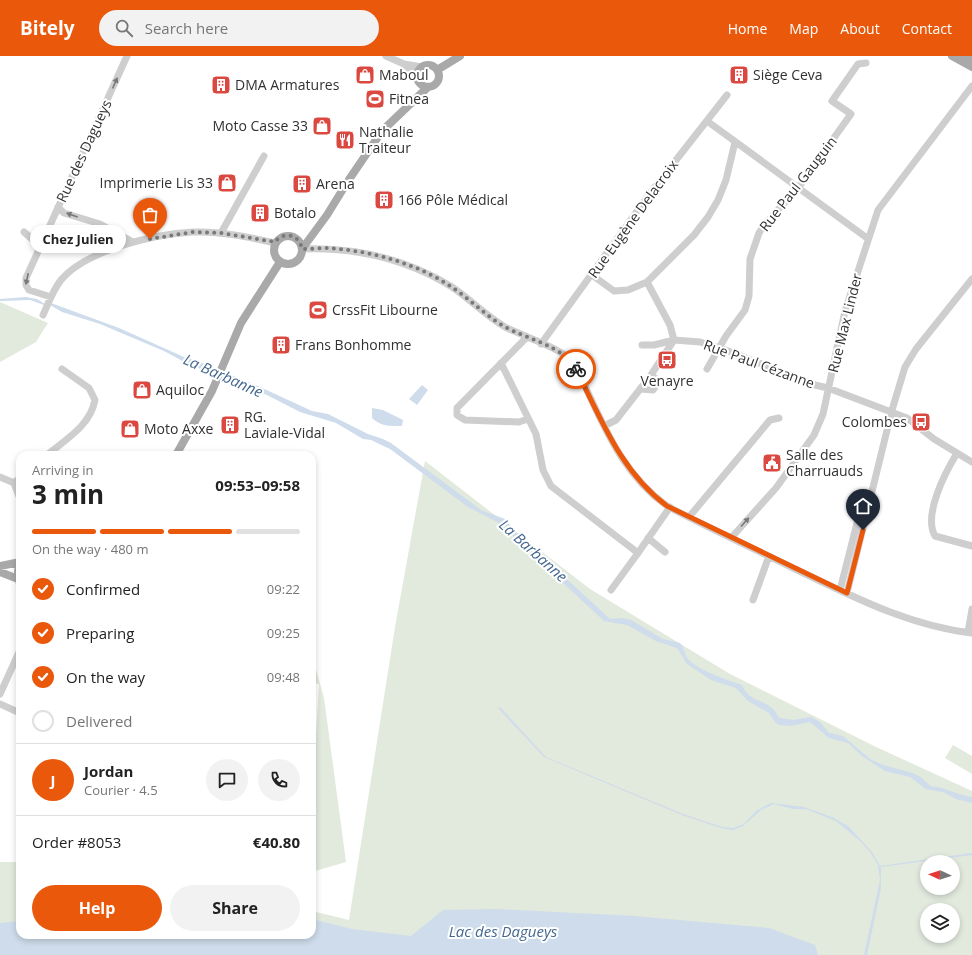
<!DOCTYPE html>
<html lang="en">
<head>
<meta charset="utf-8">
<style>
  :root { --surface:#fff; --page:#f2f2f2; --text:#222; --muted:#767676; --line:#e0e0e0; --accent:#ea580c }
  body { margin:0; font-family:"Open Sans",sans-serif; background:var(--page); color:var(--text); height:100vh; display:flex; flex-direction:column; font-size:15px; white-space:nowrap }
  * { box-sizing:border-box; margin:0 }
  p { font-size:13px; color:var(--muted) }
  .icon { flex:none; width:22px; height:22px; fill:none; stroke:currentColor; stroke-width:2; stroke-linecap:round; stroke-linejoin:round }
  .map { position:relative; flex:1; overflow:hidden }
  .sheet { position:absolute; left:16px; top:395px; width:300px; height:488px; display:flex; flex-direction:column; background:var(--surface); border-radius:12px; box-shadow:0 2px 6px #0003 }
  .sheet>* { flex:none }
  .needle { width:26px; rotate:274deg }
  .controls { position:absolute; left:920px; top:799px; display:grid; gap:8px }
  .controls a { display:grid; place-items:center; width:40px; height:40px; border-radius:50%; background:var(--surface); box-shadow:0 2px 6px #0003; font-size:20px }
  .pin { position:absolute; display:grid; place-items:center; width:34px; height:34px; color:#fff; margin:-41px -17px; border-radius:50% 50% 50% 0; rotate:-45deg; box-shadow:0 0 4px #0007 }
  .pin .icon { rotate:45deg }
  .courier { position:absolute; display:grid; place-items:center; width:40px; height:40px; margin:-20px; border:3px solid #ea580c; border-radius:50%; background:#fff; color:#222; box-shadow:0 1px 5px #0007 }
  .bubble { position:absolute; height:28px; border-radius:14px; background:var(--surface); box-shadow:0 2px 6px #0003; font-size:13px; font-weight:700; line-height:28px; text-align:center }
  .overview em { font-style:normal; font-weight:700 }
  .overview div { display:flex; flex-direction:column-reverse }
  .overview { display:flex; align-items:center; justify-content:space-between; height:68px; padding:0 16px }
  h1 { font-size:26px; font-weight:700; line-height:30px }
  .bar { display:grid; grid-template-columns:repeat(4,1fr); gap:6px 4px; align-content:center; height:48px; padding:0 16px }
  .bar i { height:5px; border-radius:3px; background:var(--line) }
  .bar .on { background:var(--accent) }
  .bar p { grid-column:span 4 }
  .line { display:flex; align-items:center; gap:10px; padding:0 16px; border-top:1px solid var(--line) }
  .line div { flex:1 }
  .round { display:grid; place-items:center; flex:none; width:42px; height:42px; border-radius:21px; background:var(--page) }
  ol { padding:0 16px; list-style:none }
  li { display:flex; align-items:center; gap:12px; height:44px }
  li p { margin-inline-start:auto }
  li .icon { padding:4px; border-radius:50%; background:var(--accent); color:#fff; stroke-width:4 }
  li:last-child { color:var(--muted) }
  li i { width:22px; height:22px; border:2px solid var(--line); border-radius:50% }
  .cta { display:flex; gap:8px; margin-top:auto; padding:8px 16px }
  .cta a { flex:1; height:46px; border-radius:24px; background:var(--accent); color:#fff; font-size:16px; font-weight:700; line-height:46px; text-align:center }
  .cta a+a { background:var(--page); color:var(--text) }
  header { display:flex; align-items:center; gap:24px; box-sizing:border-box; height:56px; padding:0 20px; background:var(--accent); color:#fff }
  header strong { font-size:19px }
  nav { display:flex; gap:22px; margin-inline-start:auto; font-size:14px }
  .search { width:280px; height:36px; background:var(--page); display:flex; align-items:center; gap:10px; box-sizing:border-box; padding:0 14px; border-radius:22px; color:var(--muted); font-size:15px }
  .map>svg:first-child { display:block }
</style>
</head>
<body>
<header>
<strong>Bitely</strong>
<div class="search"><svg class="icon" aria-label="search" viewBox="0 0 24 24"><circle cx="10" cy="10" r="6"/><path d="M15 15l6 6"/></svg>Search here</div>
<nav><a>Home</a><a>Map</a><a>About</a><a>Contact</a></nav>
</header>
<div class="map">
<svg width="972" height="899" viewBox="0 0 972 899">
  <rect width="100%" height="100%" fill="#fff"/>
  <path fill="#e2e9dd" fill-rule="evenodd" d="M0 246 48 267 36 286 0 306Z
    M425 405 590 533 730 618 874 690 972 735V899H0V806H20V879H312V855L349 864 395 571ZM927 806H953V832H927ZM927 854H953V880H927Z
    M312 599 324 642 346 806 312 816V696H315L319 628 312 627Z
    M953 689 972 700V718L945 702Z"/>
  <path fill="#cedceb" d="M26 241 37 243 45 248 44 249 30 244 0 245V243Z
    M51 247 119 272 184 301 200 306 260 331 312 355 328 358 368 378 383 383 391 387 481 454 505 463 516 476 610 563 622 562 631 564 663 583 680 587C684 592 685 599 688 603 697 614 728 624 742 629 748 645 762 643 772 652 776 655 777 660 780 662L793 664 811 661 820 666 829 677 843 680 870 703 883 709 913 717 922 722 930 730C945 731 957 739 972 741V747L956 743 943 736 926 733 910 721 885 715 862 700 848 687 829 682 810 666 791 670 779 669 775 666 769 657 748 645 736 632 711 624 687 608 677 592 656 585 627 569 604 565 515 482 505 470 468 451 390 393 371 384 363 383 336 367 300 356 267 339 188 308 164 295 100 268 62 256 50 249Z
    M422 329 428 334 417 349 409 343Z
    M372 352 383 354 403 364 402 370C391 370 381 371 372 362Z
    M500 651 546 701 683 758 722 771 733 772 744 768 756 755 771 747 804 751 834 762 848 770 872 796 880 810 972 797V799L881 811V832L867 899H864L880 824 878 809 870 796 859 784 836 765 806 753H793L774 748 761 754 743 770 733 774 721 772 682 759 544 701 498 652Z
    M496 853 634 860 769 872 815 889 818 899H0V867L20 865V879H312V863L352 873 411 880 443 854Z"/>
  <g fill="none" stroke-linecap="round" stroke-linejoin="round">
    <path stroke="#cecece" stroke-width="7" d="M386 0 404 8 422 11
      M404 8 417 20
      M707 65 867 182
      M58 151 64 157 100 168 133 186
      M24 176 40 190
      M221 177 264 100
      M302 193C356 191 405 202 452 231 470 243 486 260 505 271 522 280 561 292 572 305 580 315 585 331 591 343 610 384 629 423 667 450 708 472 751 491 793 512 850 539 908 570 972 577
      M592 219 614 235 628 234 647 226 694 179 708 161 718 144 726 124 735 86
      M51 241 29 234 26 229V222L127 0
      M43 259C48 248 53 234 61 224 86 194 155 178 193 176 221 175 248 181 275 187
      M526 282 457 352V359L465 364 519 366 528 363
      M541 288 651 136 727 39
      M642 289H654L674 284 700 286 723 293 815 329 828 332 907 362 934 383 972 406
      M501 307 536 378 543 414 551 430 638 497 670 451
      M707 313 726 280 745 254 749 240 750 203 759 177 765 168 798 132 851 58 832 45 858 8 866 7
      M641 333 653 334 659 325 651 319
      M604 370 616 364 651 319 674 284 670 269 647 226
      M957 397C945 417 923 459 935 480L972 490
      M47 399C66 383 90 370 95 344L89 332 62 313
      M0 421 14 427
      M20 422 14 427 20 443
      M689 461 770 364 779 362
      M648 482 665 496
      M731 482 776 432 814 379 823 358 845 255 878 154 972 30
      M611 534 638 497
      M840 534 859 459 866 453
      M847 537 892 354 905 311 916 293 972 223
      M753 544 769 500
      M968 576 972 553
      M0 638 20 594
      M0 648 20 657"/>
    <path stroke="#a9a9a9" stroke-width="8" d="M952 0 972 11
      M964 0 972 4
      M417 20a11 11 0 1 1 22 0a11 11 0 1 1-22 0Z
      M437 14 460 0
      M274 194a14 14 0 1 1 28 0a14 14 0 1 1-28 0Z
      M302 193 327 159 348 125 382 75 428 31
      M176 399 212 335 241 267 280 206
      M20 507 18 515 20 529
      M0 510 20 506
      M0 516 18 523"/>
  </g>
  <defs><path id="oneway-solid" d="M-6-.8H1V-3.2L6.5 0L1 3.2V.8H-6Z"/></defs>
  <g fill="#787878">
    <use href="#oneway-solid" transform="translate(115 27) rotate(-66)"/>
    <use href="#oneway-solid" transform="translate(72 159) rotate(-160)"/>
    <use href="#oneway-solid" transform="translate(27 223) rotate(102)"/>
    <use href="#oneway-solid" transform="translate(745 466) rotate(-48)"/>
  </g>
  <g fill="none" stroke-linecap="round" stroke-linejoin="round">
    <path stroke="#797979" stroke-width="4" stroke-dasharray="0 7.2" d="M150 183 193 176 221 177 275 186C284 175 299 178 302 193 314 193 326 191 339 193 378 197 420 209 453 232 471 244 486 260 505 271 527 283 565 291 576 313"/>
    <path stroke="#ea580c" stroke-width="5" d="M576 313C601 363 621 416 667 450L847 537 863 474"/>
  </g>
  <defs>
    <g id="shop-square" transform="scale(1)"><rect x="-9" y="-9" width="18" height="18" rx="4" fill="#da4840" stroke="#fff"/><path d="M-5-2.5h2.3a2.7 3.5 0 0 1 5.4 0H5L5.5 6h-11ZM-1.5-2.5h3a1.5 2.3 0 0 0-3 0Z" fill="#fff"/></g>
    <g id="building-square" transform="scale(1)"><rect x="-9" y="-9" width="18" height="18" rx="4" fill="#da4840" stroke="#fff"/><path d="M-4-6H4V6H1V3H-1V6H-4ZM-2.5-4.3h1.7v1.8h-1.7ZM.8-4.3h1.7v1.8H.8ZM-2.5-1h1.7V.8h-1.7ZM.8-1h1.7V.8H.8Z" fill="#fff"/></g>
    <g id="stadium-square" transform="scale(1)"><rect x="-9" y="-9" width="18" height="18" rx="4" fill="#da4840" stroke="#fff"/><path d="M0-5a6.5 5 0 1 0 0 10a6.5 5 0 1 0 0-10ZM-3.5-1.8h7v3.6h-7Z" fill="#fff"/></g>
    <g id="restaurant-square" transform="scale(1)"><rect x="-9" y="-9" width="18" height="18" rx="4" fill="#da4840" stroke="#fff"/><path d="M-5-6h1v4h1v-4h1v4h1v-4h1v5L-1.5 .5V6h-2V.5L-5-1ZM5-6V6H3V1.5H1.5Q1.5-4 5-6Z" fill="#fff"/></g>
    <g id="bus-square" transform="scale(1)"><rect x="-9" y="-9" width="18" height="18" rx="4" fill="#da4840" stroke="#fff"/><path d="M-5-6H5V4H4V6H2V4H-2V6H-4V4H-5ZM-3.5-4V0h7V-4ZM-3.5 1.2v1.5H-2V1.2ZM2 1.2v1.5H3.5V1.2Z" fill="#fff"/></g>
    <g id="civic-square" transform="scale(1)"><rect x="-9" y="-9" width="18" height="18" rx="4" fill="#da4840" stroke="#fff"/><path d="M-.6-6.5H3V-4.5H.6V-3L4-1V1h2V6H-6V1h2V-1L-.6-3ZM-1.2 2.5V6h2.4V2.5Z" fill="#fff"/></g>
  </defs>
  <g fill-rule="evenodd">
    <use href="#shop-square" x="365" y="19"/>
    <use href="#building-square" x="739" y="19"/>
    <use href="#building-square" x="221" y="29"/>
    <use href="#stadium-square" x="375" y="43"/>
    <use href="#shop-square" x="322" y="70"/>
    <use href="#restaurant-square" x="345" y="84"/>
    <use href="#shop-square" x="227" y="127"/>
    <use href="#building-square" x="302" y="128"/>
    <use href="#building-square" x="384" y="144"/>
    <use href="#building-square" x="260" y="157"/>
    <use href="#stadium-square" x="318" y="254"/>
    <use href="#building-square" x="281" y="289"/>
    <use href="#bus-square" x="667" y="304"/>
    <use href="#shop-square" x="142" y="334"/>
    <use href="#bus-square" x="921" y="366"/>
    <use href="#building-square" x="230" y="369"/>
    <use href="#shop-square" x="130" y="373"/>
    <use href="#civic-square" x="772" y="407"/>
  </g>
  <g text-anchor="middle" stroke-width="4" stroke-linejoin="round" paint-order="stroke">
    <g font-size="14" fill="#313131" stroke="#fff" text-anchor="start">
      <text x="379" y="24">Maboul</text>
      <text x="753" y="24">Siège Ceva</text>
      <text x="235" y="34">DMA Armatures</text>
      <text x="389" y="48">Fitnea</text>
      <text x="308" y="75" text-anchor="end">Moto Casse 33</text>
      <text x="359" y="81">Nathalie<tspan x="359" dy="16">Traiteur</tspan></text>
      <text x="213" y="132" text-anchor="end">Imprimerie Lis 33</text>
      <text x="316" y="133">Arena</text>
      <text x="398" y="149">166 Pôle Médical</text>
      <text x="274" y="162">Botalo</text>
      <text x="332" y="259">CrssFit Libourne</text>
      <text x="295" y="294">Frans Bonhomme</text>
      <text x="667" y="330" text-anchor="middle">Venayre</text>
      <text x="156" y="339">Aquiloc</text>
      <text x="244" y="366">RG.<tspan x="244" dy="16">Laviale-Vidal</tspan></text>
      <text x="907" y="371" text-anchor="end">Colombes</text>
      <text x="144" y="378">Moto Axxe</text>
      <text x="786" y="404">Salle des<tspan x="786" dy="16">Charruauds</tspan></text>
    </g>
    <g font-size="14" fill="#313131" stroke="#fff">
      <text transform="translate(84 95) rotate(-65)" y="5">Rue des Dagueys</text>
      <text transform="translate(798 128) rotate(-52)" y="5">Rue Paul Gauguin</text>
      <text transform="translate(633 163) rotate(-54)" y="5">Rue Eugène Delacroix</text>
      <text transform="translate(845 267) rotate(-76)" y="5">Rue Max Linder</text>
      <text transform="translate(759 308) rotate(20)" y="5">Rue Paul Cézanne</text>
    </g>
    <g font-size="15" font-style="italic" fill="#43678e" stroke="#fff">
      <text transform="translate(223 320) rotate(24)" y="5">La Barbanne</text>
      <text transform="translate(533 495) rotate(42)" y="5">La Barbanne</text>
      <text x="503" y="881">Lac des Dagueys</text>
    </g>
  </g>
</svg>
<div class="controls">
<a><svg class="needle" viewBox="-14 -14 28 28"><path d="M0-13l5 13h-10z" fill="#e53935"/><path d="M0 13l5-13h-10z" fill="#767676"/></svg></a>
<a><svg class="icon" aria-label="layers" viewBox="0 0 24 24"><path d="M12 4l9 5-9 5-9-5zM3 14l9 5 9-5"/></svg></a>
</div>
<div class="pin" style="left:150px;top:183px;background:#ea580c"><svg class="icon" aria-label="bag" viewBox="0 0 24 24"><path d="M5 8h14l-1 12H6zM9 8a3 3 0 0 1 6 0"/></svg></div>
<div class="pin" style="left:863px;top:474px;background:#1f2937"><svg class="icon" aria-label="home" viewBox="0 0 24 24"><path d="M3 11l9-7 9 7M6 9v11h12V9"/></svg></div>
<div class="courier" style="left:576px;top:313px"><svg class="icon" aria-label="bike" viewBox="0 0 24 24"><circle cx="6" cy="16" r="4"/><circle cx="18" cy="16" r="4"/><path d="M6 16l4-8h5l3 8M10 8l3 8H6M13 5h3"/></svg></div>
<div class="bubble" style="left:30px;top:169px;width:96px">Chez Julien</div>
<section class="sheet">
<div class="overview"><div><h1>3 min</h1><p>Arriving in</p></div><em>09:53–09:58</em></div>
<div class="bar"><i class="on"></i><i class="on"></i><i class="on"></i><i></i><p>On the way · 480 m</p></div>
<ol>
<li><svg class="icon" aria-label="check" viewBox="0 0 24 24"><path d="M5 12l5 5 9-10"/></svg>Confirmed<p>09:22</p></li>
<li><svg class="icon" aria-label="check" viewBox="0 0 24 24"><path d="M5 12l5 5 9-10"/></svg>Preparing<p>09:25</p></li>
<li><svg class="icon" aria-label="check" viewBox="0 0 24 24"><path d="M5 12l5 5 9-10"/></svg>On the way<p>09:48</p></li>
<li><i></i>Delivered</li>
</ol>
<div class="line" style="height:72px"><b class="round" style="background:var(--accent);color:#fff">J</b><div><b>Jordan</b><p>Courier · 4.5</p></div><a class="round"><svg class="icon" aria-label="chat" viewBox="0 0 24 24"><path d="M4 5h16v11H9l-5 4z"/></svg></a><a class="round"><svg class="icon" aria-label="phone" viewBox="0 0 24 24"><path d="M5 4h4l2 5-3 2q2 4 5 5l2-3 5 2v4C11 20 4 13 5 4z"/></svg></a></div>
<div class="line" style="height:52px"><div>Order #8053</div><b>€40.80</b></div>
<div class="cta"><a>Help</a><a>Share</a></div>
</section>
</div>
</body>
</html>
